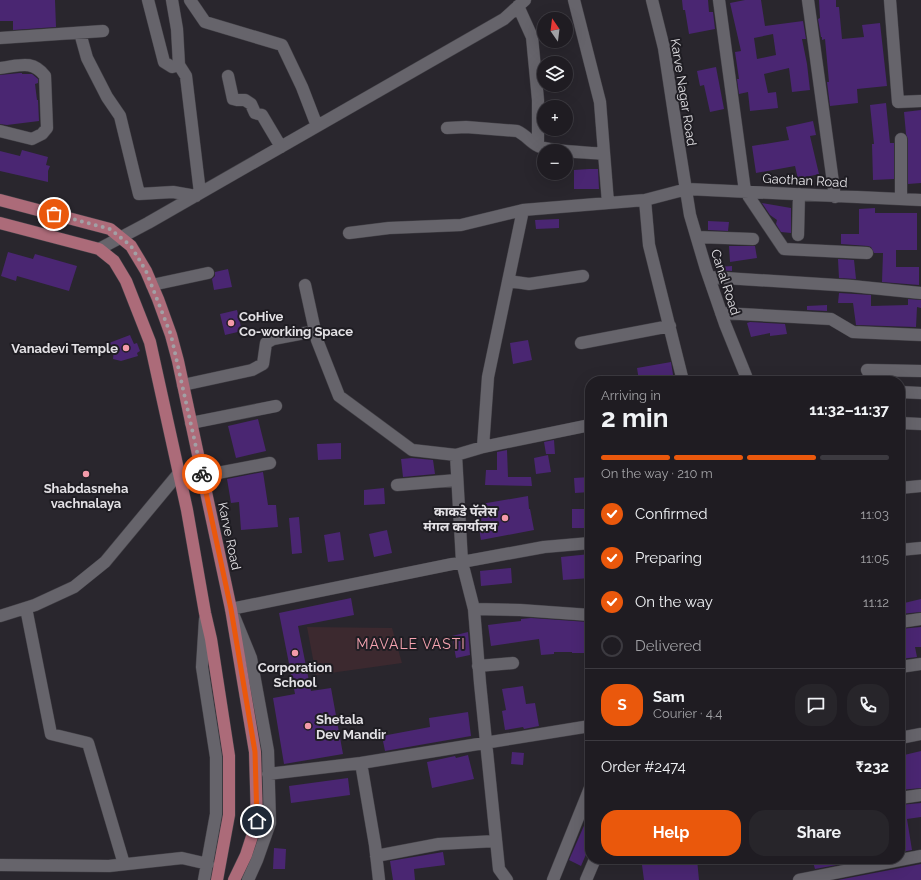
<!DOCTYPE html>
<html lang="en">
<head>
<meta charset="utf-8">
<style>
  :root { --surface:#1f1c22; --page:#27252a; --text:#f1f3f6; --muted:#a1a1a5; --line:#3c3a40; --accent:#ea580c }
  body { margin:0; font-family:Raleway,"Noto Sans Devanagari",sans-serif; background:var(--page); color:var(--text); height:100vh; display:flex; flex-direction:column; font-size:15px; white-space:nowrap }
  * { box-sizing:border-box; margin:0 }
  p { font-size:13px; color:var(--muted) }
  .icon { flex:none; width:22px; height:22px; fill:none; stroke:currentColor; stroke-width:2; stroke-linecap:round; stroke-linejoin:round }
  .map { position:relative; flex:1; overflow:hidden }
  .panel { position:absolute; left:585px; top:376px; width:320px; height:488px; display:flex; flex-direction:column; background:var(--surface); border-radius:16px; box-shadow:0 4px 16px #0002,0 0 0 1px var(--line) }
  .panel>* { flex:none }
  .needle { width:26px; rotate:346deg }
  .controls { position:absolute; left:537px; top:12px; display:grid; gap:8px }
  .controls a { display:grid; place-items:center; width:36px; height:36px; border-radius:50%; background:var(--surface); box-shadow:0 4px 16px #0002,0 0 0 1px var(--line); font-size:20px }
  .pin { position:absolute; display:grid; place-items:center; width:34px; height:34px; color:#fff; margin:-17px; border:2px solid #fff; border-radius:50%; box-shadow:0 1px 4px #0007 }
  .courier { position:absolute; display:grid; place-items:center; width:40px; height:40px; margin:-20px; border:3px solid #ea580c; border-radius:50%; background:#fff; color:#222; box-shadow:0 1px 5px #0007 }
  .headline em { font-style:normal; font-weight:700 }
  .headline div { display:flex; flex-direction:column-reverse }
  .headline { display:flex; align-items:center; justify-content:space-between; height:68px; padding:0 16px }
  h1 { font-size:26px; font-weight:700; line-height:30px }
  .bar { display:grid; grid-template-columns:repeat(4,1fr); gap:6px 4px; align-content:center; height:48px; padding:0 16px }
  .bar i { height:5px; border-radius:3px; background:var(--line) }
  .bar .selected { background:var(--accent) }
  .bar p { grid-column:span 4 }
  .line { display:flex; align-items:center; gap:10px; padding:0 16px; border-top:1px solid var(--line) }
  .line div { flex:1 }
  .round { display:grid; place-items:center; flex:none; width:42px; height:42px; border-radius:16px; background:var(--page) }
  ol { padding:0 16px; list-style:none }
  li { display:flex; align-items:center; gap:12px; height:44px }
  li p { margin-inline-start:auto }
  li .icon { padding:4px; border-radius:50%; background:var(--accent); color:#fff; stroke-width:4 }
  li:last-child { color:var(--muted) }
  li i { width:22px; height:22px; border:2px solid var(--line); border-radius:50% }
  .action { display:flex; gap:8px; margin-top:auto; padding:8px 16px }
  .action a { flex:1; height:46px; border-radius:16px; background:var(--accent); color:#fff; font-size:16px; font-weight:700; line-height:46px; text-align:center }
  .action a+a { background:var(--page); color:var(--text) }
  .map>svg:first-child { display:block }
</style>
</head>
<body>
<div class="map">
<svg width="921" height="880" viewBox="0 0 921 880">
  <rect width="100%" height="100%" fill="#29262d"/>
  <path fill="#3c292f" d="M307 627 392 628 402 663 316 675Z"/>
  <path fill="#4a2672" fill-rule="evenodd" d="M0 0H55L56 27 13 30V21H0Z
    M682 0H708L709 12H713L715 29 689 34 685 10H683Z
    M745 0H761L765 26 803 21 806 39H802L807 64 810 90 792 92 789 68 764 74 768 93 776 92 778 108 750 111 748 92 739 94 737 79H739L735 52 741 51 730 3ZM773 34 776 55 757 59 754 38Z
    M819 0H836V7H839L842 39 864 37 862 25 880 23 887 86 857 89 858 103 830 106 827 82H829L825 39 822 40V37H821L818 19 820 18Z
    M716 67 724 109 710 112 704 85 700 86 697 71Z
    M20 73H22V74H32L38 79V83L35 84 37 100H38L39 121 7 125 0 124V75Z
    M886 103 890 143H894V179L873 180 872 144H874L870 105Z
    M921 110V183L908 184V139L906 134 904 112Z
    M813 121 816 135 810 136 819 174 798 179 795 166 756 173 752 146 789 140 786 127Z
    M22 150 48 157 46 165 50 166 48 171V182L0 171V151L20 156Z
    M589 169H598L599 189H574V170Z
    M762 203 791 208V233L781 232 776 224 777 220 770 215Z
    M875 208V213H917V250H896V267H919V285L882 282 883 253H874L871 247 868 246 841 244V234H859V209Z
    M559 219V228L536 229 535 220Z
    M708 221 729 222 728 231 708 230Z
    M729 246H755L757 258 730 262Z
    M8 252 33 259 35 254 77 266 69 291 17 276 16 281 1 276Z
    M838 259 854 260 856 279 839 278Z
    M732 266V271L718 270V267Z
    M228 269 232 287 214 290 212 279 215 276V272Z
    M839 293 871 295V306L908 305V299L921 300V308L917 307 916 327 856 325 853 303H838Z
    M827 305V311L807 310V306Z
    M237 310 242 331 225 335 220 314Z
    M750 322 785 324 787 334 770 336V333L751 337 747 323Z
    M130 335 134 344 137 343 140 351 137 353 138 356 121 361 113 359 114 349 109 343Z
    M528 340 532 360 513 364 510 343Z
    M671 362 674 381H639L637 368Z
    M258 419 266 451 236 458 228 426Z
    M554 440 555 454H546L544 442Z
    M341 443V459L318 460 317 444Z
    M507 450 508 477H531L532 486 485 485 486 470H497V452Z
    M548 455 551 472 536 474 534 458Z
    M412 458 433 460 435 474 403 477 401 459Z
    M263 472 268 505H276L278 527 241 530 239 502 231 503 227 479Z
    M590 477V492L575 493 574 478Z
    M384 488 385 504 364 505V490Z
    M528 496 529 509H530L534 530 481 540 475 505Z
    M572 509H590V528H572Z
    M299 517 302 553 292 554 289 518Z
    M387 530 392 553 374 557 369 534Z
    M340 532 344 560 328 562 324 535Z
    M590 554V578L563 580 561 557Z
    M511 568 512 583 481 586 480 571Z
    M351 598 354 615 298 626 311 691 331 688 343 754 284 764 273 698 295 694 279 613Z
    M921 599V612L900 614V604Z
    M531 618 588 622V653H572V652H554V654L541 655 539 639 491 646 488 625 521 621V619Z
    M921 627V647H915L917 657 900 659V629Z
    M468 632 470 655 456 658 452 636Z
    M523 686 526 704 535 703 539 726 524 729 523 727 505 730 502 711 506 710 502 689Z
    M468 712 471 736 385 751 382 736 430 727 429 718Z
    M921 751V788L900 790V756Z
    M512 752 524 753 523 765 511 764Z
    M468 755 474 779 432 788 427 762 455 756 456 758Z
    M348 778 350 795 291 803 289 786Z
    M921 803V817L907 819 912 850 901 852 900 805Z
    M590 812V845L581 866 569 860Z
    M274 848 286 849 285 869H273Z
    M443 852 445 865 414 869 415 880H393L390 861Z
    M697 859 699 880H644L642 865Z
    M812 859H840L842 864 815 869Z
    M921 864V880H838Z"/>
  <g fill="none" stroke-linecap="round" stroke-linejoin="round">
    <g stroke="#434147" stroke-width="13">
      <path id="minor" d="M148 0 164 62 172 67 179 65 177 29 172 0
        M190 0 205 22 282 45 302 87 317 126
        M574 0 600 102 608 203
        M652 0 664 48 678 140 690 215 706 269 725 324 746 376V381
        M719 0 745 191 784 249 867 253
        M808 0 835 197
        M890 0 898 102 921 101
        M518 6 532 37 538 100V146
        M80 33 87 58 107 97 120 116 139 194 173 192 196 196
        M0 38 103 31
        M179 65 186 76 200 193
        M0 68C19 66 32 59 45 76L47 128 42 134 32 139 0 131
        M228 76 233 99 237 100H245L251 104 255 113 262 115 281 147
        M447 128 466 127 517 131C526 135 530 142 538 146 551 152 588 152 604 154
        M901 139V199
        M645 200 649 245 683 381
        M349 233 389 228 461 225 523 210 645 200 687 189 921 200
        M798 235 799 194
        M697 237 753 239
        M99 249 148 223 504 19 525 0
        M709 277 852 286 921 293
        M508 281 529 284 583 276
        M152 285 208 273
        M305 285 317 340 339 396 412 450 456 455 483 447 590 425
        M721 313 831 319 853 332 921 335
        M581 343 670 326
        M873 381 867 370 921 371
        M183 385 252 370 263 364 266 343 273 339 315 331
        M900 392 921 393
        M191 423 276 406
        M900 423 921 424
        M483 447 488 377 523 210
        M456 455 462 562 474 609 480 683 499 869 507 880
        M202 476 270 463
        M397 485 457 480
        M900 488 921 486
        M900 550 921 548
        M26 608 51 734 88 743 124 864
        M474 609 520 610 590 615
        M0 616 35 605 74 587 105 562 179 473
        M900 622 921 619
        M478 666 513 663
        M900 667 921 664
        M900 738 921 734
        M361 763 375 845 379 880
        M268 774 361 763 590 726
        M900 798 921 795
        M376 856 439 844 496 841
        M0 865 109 866 182 858 208 864
        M204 880 216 814V757L202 667 205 619
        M248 880 257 860 270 823 268 751 251 658 231 609 462 562 544 547 590 543
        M553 880 590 788
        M586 880 595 859
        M799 880 921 856"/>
    </g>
    <g stroke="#434147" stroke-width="13">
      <path id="major" d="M0 200 110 229 131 246 146 271 158 299 171 335 178 361 231 609 255 752 257 821 246 855 234 880
        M0 223 99 249 114 261 126 281 150 342 187 510 205 613 211 639 229 756V815L217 880"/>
    </g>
    <use href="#minor" stroke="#66646b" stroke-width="12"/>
    <use href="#major" stroke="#ac6b79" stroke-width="12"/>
  </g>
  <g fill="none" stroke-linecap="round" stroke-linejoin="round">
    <path stroke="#a2a0a5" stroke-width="4" stroke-dasharray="0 7.2" d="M54 214 110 229 131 246 146 271 171 335 202 474"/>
    <path stroke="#ea580c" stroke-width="5" d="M202 474 231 609 255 752 257 821"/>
  </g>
  <g fill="#f39aa9" stroke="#1f1d23" stroke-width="1.5">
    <circle cx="231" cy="323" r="4"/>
    <circle cx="126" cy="348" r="4"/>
    <circle cx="86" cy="474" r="4"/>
    <circle cx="505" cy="518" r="4"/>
    <circle cx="295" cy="653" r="4"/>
    <circle cx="308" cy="726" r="4"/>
  </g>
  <g text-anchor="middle" stroke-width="4" stroke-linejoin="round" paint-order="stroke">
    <g font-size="13" fill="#e3e1e5" stroke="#1f1d23">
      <text transform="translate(684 92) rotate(81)" y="5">Karve Nagar Road</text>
      <text transform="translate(805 180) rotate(3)" y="5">Gaothan Road</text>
      <text transform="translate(726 282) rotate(72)" y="5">Canal Road</text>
      <text transform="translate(230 536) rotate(78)" y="5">Karve Road</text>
    </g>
    <g font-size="13" font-weight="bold" fill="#e3e1e5" stroke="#1f1d23" text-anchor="start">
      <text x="239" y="321">CoHive<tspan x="239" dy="15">Co-working Space</tspan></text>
      <text x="118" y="353" text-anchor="end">Vanadevi Temple</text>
      <text x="86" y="493" text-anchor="middle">Shabdasneha<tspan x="86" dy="15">vachnalaya</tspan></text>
      <text x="497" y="516" text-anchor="end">काकडे पॅलेस<tspan x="497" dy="15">मंगल कार्यालय</tspan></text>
      <text x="295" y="672" text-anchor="middle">Corporation<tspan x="295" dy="15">School</tspan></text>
      <text x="316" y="724">Shetala<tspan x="316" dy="15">Dev Mandir</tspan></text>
    </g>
    <g font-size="14" letter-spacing="1" fill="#f6a3b0" stroke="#1f1d23">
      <text x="411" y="649">MAVALE VASTI</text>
    </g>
  </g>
</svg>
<div class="controls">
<a><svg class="needle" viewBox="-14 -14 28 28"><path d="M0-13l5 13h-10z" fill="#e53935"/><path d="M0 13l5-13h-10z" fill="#a1a1a5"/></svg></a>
<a><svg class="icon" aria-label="layers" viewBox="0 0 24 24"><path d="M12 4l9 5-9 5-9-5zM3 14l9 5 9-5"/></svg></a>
<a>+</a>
<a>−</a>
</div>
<div class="pin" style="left:54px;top:214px;background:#ea580c"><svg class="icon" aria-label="bag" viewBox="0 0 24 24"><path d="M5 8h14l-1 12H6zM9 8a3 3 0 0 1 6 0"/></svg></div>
<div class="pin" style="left:257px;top:821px;background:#1f2937"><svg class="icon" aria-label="home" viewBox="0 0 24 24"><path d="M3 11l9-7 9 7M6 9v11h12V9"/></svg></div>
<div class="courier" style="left:202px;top:474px"><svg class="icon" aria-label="bike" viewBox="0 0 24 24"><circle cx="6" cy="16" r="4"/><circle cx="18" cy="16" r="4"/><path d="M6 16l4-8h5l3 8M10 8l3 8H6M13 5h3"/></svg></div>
<section class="panel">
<div class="headline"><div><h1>2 min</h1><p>Arriving in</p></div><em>11:32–11:37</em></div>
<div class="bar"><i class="selected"></i><i class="selected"></i><i class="selected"></i><i></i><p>On the way · 210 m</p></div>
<ol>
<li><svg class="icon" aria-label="check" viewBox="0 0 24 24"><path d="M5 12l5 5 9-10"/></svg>Confirmed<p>11:03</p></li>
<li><svg class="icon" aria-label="check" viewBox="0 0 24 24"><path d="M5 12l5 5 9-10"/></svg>Preparing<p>11:05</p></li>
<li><svg class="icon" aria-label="check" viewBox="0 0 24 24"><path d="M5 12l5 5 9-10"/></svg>On the way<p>11:12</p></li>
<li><i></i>Delivered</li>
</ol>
<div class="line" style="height:72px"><b class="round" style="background:var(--accent);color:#fff">S</b><div><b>Sam</b><p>Courier · 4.4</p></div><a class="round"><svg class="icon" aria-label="chat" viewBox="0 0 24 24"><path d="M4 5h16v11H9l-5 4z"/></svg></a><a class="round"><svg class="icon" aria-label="phone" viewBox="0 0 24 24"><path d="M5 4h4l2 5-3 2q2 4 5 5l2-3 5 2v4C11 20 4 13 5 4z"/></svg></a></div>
<div class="line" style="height:52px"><div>Order #2474</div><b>₹232</b></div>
<div class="action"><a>Help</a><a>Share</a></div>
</section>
</div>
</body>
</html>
